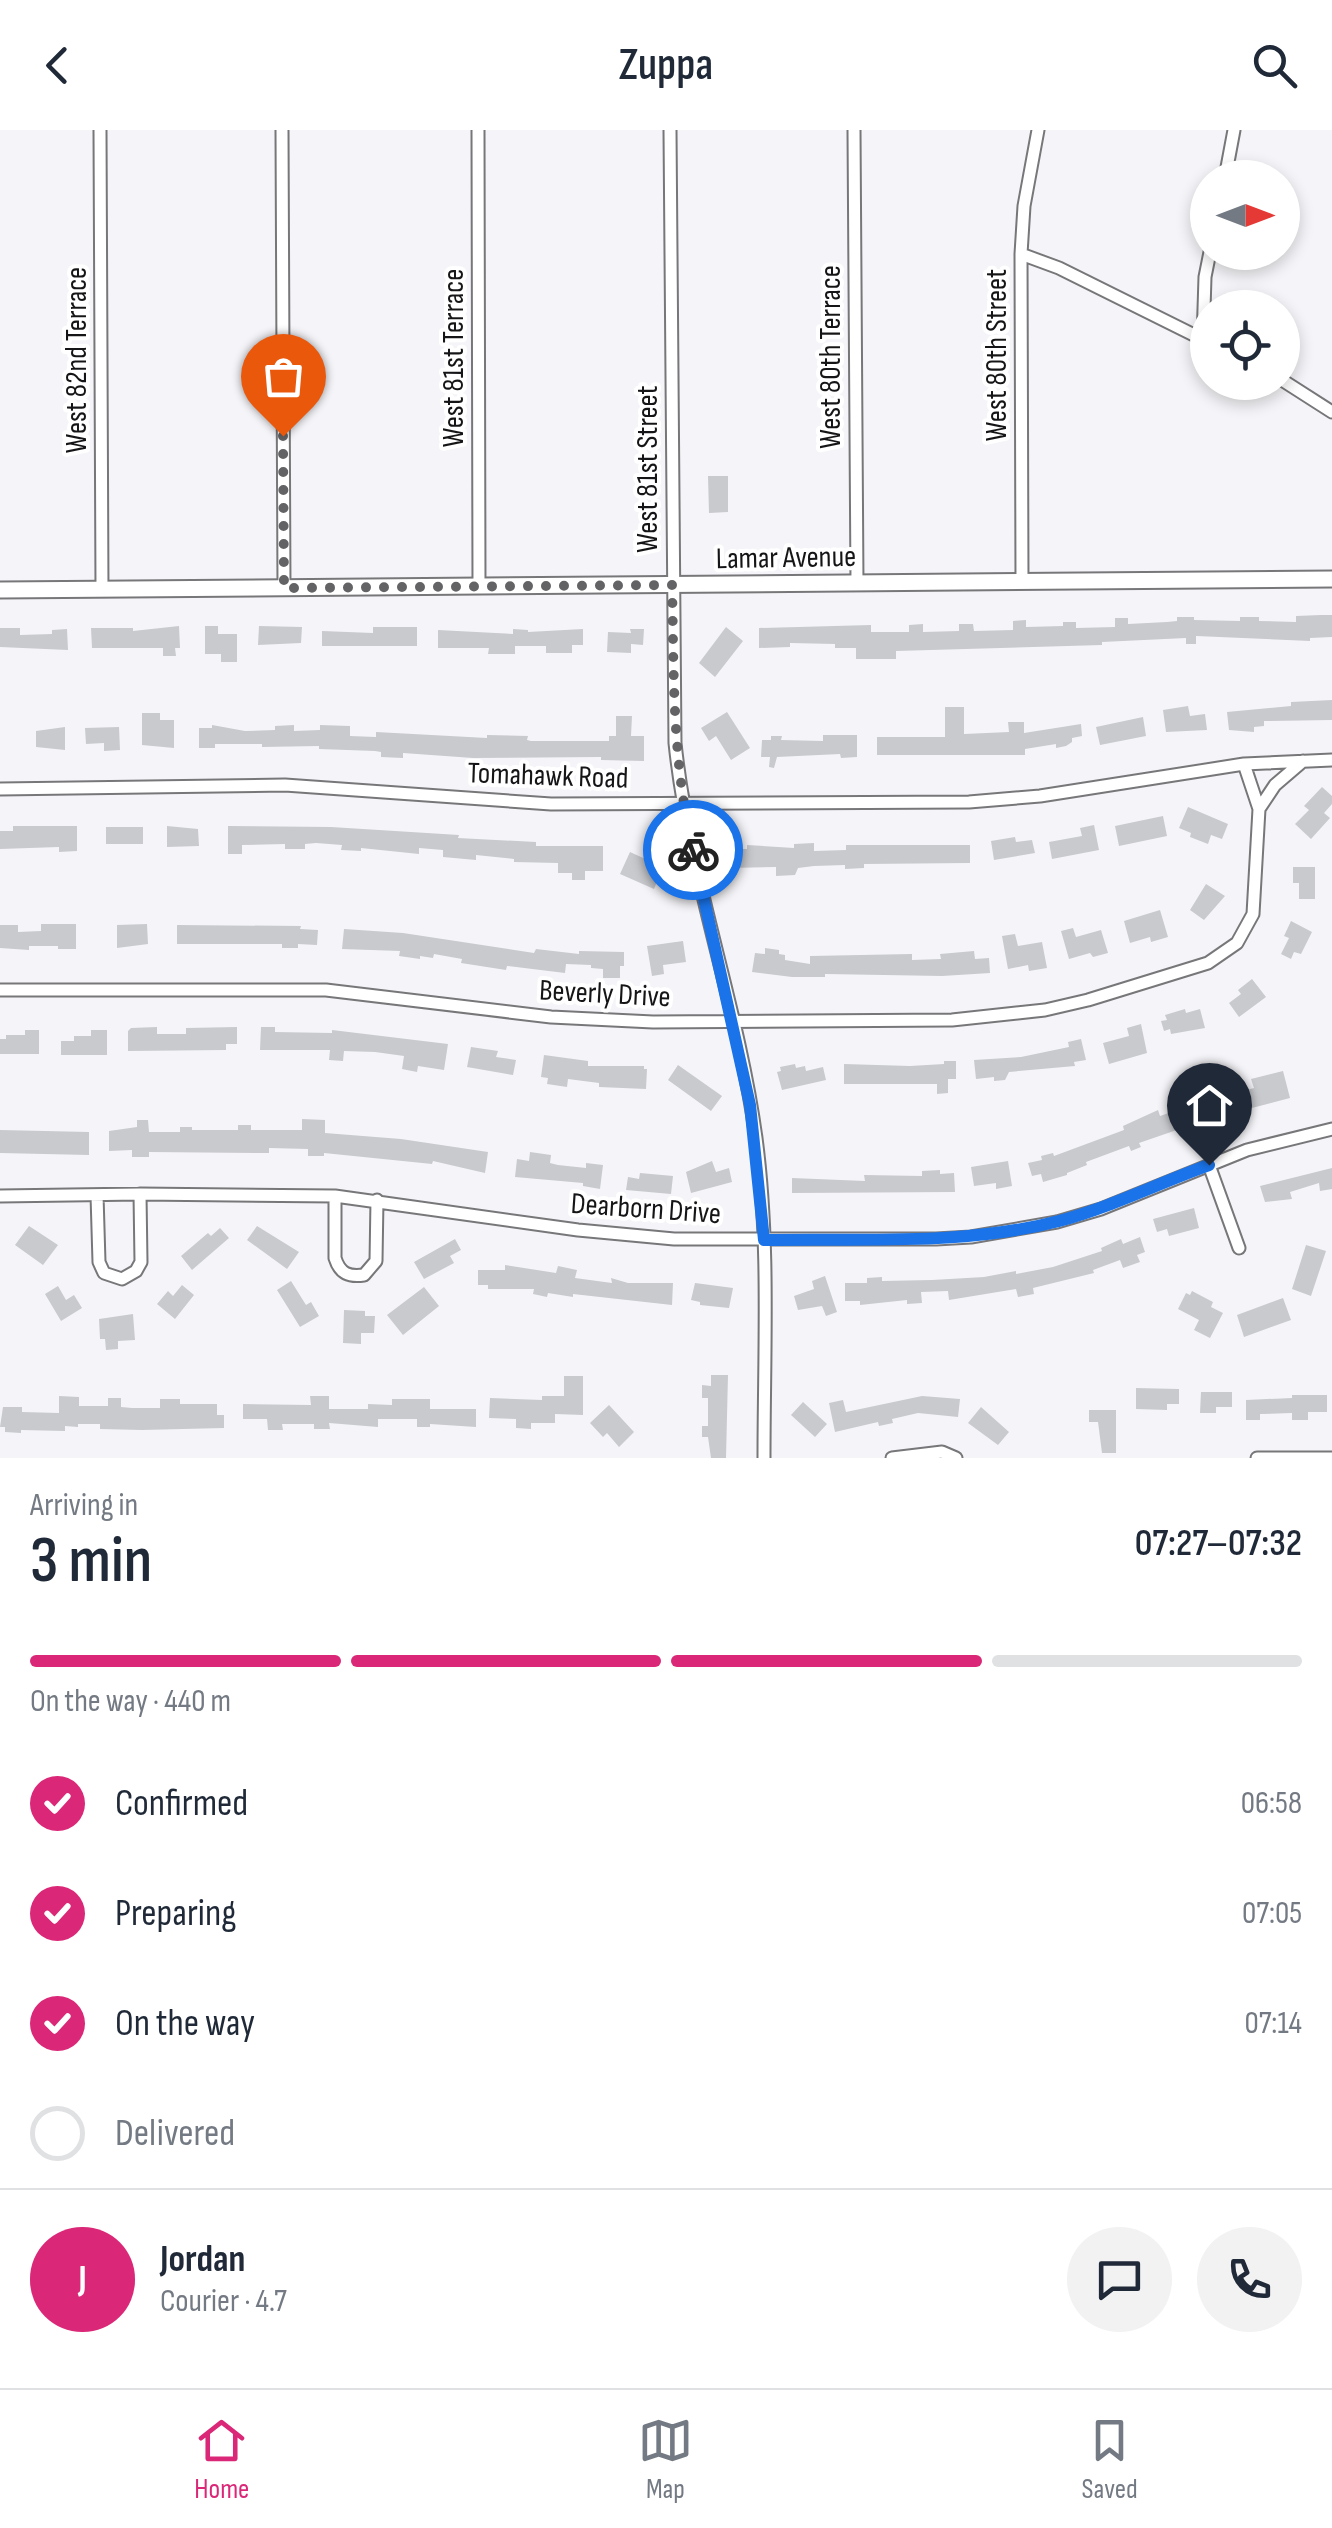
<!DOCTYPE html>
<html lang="en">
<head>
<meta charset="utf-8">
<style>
  :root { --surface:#fff; --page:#f2f2f3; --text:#1f2937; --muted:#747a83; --line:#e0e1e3; --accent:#db2777 }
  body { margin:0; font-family:"Sofia Sans Condensed",sans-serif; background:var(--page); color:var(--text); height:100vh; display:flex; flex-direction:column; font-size:38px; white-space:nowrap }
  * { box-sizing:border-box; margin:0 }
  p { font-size:32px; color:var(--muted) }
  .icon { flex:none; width:55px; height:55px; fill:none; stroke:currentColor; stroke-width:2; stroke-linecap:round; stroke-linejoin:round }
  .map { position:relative; height:1328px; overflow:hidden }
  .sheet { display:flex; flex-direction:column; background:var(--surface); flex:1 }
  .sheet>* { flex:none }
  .needle { width:65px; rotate:90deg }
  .tools { position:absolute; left:1190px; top:30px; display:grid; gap:20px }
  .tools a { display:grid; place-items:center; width:110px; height:110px; border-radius:50%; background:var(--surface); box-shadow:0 5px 15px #0003; font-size:50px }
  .pin { position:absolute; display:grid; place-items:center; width:85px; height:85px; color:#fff; margin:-102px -42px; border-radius:50% 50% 50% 0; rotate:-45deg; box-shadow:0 0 10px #0007 }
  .pin .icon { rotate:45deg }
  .courier { position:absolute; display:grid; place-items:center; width:100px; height:100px; margin:-50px; border:8px solid #1a73e8; border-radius:50%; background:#fff; color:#222; box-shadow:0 2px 12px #0007 }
  .head em { font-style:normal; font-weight:600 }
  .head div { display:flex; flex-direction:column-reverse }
  .head { display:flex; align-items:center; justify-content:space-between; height:170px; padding:0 30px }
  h1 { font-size:65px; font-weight:600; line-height:75px }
  .bar { display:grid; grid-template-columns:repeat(4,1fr); gap:15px 10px; align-content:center; height:120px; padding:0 30px }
  .bar i { height:12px; border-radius:8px; background:var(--line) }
  .bar .on { background:var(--accent) }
  .bar p { grid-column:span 4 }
  .line { display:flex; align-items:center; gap:25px; padding:0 30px; border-top:2px solid var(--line) }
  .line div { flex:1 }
  .round { display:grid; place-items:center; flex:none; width:105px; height:105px; border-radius:52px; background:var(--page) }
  ol { padding:0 30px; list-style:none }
  li { display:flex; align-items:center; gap:30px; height:110px }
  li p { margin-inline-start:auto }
  li .icon { padding:10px; border-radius:50%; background:var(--accent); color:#fff; stroke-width:4 }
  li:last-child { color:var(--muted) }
  li i { width:55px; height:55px; border:5px solid var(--line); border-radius:50% }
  header { display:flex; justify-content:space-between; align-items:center; height:130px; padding:0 30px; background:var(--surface); font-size:45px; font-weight:600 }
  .dock { display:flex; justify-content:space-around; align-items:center; height:140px; border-top:2px solid var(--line); background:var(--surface); font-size:28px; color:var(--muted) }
  .dock a { display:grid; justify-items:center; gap:5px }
  .dock .on { color:var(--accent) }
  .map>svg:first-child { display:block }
</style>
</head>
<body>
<header><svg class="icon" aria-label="back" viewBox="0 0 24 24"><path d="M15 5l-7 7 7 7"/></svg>Zuppa<svg class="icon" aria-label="search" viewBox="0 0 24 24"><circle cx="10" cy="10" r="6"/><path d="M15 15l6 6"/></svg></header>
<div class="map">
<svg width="1332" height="1328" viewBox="0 0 1332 1328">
  <rect width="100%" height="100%" fill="#f5f5f9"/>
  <path fill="#c8cace" d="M708 346H728V382L709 383Z
    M1321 485H1332V507L1310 508V511L1196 506V514H1186V508L1102 512V515L896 521V529H856V518H835V514L790 513V517L759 518V498L871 495V502H909V495L923 494V502L959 501V494H973L974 501 1013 500V491L1026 490V497L1063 496V492H1076V498L1115 497V488H1128V494L1167 492 1177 491V487H1194V490L1240 491V487H1259V491L1296 492V486Z
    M179 496 180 518H175L176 526H163V518H92L91 498H133V501Z
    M205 496H218V504H237V532H221V524H205Z
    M259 496 302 497 301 513 258 515Z
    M373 497H417V516H322V501L373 503Z
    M726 497 743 511 715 547 699 533Z
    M0 498H20V505L52 504V500L67 499 68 520 0 517Z
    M513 499 528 500V502L583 499V515H572V523H546V516H515V524H488L489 518H438V500L513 504Z
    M630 499H644L643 515 631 514V523L607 522 608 502 631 503Z
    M1332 570V590L1264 591V596L1254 597V602L1229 600 1227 582 1291 576V572Z
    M1188 576 1190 586 1205 584 1207 600 1166 602 1163 580Z
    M945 577H964V604L1009 602 1008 592H1024V603L1081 594 1082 606 1072 608V612L1066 616 1056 618V614L1025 619V625H877V607H945Z
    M727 582 750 618 731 630 716 606 709 611 701 598Z
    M142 583H160V590H174V618L142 615Z
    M616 586H632L631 606H644V631L601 630V627L473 628 403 623V628L381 627V622L375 621 319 619V616L262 617V614H215V618H199V598H212V595L245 601 275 600V596L294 595V601L320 600V595L350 596V606L376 607V602L487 608V605L528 606 527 610 531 611H609V606H616Z
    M1143 587 1146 606 1100 615 1096 597Z
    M65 597V620L36 617V601Z
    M119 597 120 620 104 621V613L86 614 85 598Z
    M823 605H857V627L841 628 840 624 777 627 774 638 769 637 770 627H761L762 610H771V606H782L781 610 823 611Z
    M1322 657 1332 666V674L1324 683 1330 688 1311 709 1295 694 1309 680 1304 676Z
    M1188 677 1228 694 1222 709 1211 705 1208 714 1190 707 1191 703 1179 698Z
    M1163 686 1167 706 1119 716 1115 696Z
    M1094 695 1099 720 1052 729 1049 712 1082 706 1080 698Z
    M13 696H77V721L59 722V717L0 719V701H13Z
    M167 696 198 699 199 716 167 717Z
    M228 696 331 697 459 705 458 708 536 712V716H603V741H585V750H572V743H558V733L514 732V729L476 725V730L443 727V720L419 718V724L361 718V721L341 720 342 715 316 713 305 714V719H285V714L242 715V724H228Z
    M106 697H143V714H106Z
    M1015 707 1016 712 1032 710 1035 723 994 730 991 711Z
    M814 713V721L846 720V715H970V733L864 734V738L845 739V735L814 736 798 738 795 745 776 746V737L729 738V719H747V715L794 718V714Z
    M630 722 663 737 654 759 620 744Z
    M1293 737H1315V769H1299V753H1293Z
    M1206 754 1225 766 1204 790 1190 780Z
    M1160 780 1168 807 1151 812 1150 807 1130 813 1124 791Z
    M1291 791 1312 802 1301 824 1294 822 1291 829 1281 824 1289 808 1284 806Z
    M41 794H76V819H58V816H29V820L0 818V795H18V802L41 801Z
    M147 794 148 814 117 818V795Z
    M177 795 301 796 300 799 318 800 317 815 298 814V818H282V814H177Z
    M1073 798 1076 807 1101 800 1108 823 1093 827 1090 823 1069 829 1061 801Z
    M344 799 403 803 534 823 536 819 579 824V821L624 822V836H620V848H603V839L591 838V835L566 834 565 843 507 836 506 840 461 833 462 829 434 824 433 828 420 826V829L399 826 400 821 342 819Z
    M1015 804 1018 816 1042 812 1047 838 1029 841 1028 835 1008 839 1002 806Z
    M683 811 686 832 663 835 664 844 652 846 647 816Z
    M765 818 779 820V824L785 825V830L810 834V826L912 824V830L941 829 940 824 974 821 975 829 989 828 990 843 942 846 825 844V847H792L752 842 755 823 765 824Z
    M1252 849 1266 867 1239 887 1229 873 1241 864 1238 860Z
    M1185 879 1186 883 1200 879 1205 898 1171 904 1170 899 1164 901 1161 891 1167 890 1165 885Z
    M1141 894 1147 923 1109 934 1103 913 1129 906 1127 898Z
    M157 897V904H186V898L237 897V914H226V920L128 921V901L131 898Z
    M261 897H275V902L332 903V900L448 914 444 940 418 936 417 942 402 939 404 926 375 922 344 921 343 931 329 930 330 920H260Z
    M25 900H39V924H0V909H6V905H25Z
    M91 900H107V925H61V911H74V906H91Z
    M1081 909 1086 930 1074 932 1075 936 1009 942 1005 950 994 951V947L976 949 974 930 1021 927 1069 917 1068 912Z
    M471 917 498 921 496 927 516 930 513 945 467 937Z
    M544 925 588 931V936H644V939H647L646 959 599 957V953L568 949 567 957 547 954 548 948 541 947Z
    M944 931H956V949H948V963L937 964V954H844V934L910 936 944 934Z
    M795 934 796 938 805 936 806 941 823 937 826 950 782 960 777 942 781 941 780 937Z
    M678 935 722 966 711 981 668 950Z
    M1283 941 1290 968 1248 979 1243 961 1254 958 1251 949Z
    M1224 969 1229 986 1202 995 1200 992 1139 1013 1141 1017 1131 1021 1129 1016 1086 1032 1087 1035 1067 1043V1045L1043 1052 1041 1044 1032 1046 1028 1033 1042 1030 1041 1026 1053 1023 1054 1026 1124 1000 1123 996 1158 980 1160 986 1204 971 1205 975Z
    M302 989 325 990V1003L401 1009 488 1022 485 1043 433 1031 432 1034 324 1023V1026H308V1019L269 1018V1023L149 1022V1027H132V1020L109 1021V1001L137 997V990H148L149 1002H180V997H192V1000H238V995H251V1000H302Z
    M0 1000 89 1002V1025L0 1023Z
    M530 1022 551 1025 550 1033 558 1035 586 1038V1033L603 1035 600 1059 583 1056V1053L515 1047 517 1029 529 1031Z
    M712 1031 716 1042 729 1038 732 1052 691 1063 686 1042Z
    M1008 1031 1012 1056 996 1059V1053L974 1056 971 1037Z
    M1332 1038V1059L1320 1061 1319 1053 1290 1062 1292 1069 1265 1072 1260 1056Z
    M940 1040V1044L954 1043 955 1062 792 1063V1048L865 1051 864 1045 922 1046V1041Z
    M640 1043 673 1046 671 1064 626 1060 628 1047 639 1049Z
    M1194 1078 1199 1098 1169 1106 1167 1099 1157 1102 1153 1089Z
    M29 1096 58 1115 43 1135 15 1115Z
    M257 1096 299 1122 287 1139 247 1110Z
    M220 1098 229 1108 192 1140 181 1126 208 1103 211 1106Z
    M1140 1107 1145 1122 1137 1125 1140 1132 1123 1138 1120 1130 1093 1140 1094 1143 1033 1158 1034 1164 1018 1167 1016 1159 949 1170 948 1161 921 1162 922 1173 907 1174V1170L860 1175V1171H845V1153H867V1148L882 1147V1151L932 1150 984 1147 1016 1141V1144L1053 1137 1102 1121 1101 1118 1121 1109 1123 1114Z
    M455 1109 461 1120 450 1126 454 1133 424 1149 414 1132Z
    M1306 1115 1326 1121 1311 1166 1292 1159Z
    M505 1135 556 1143 558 1136 577 1140 575 1148 612 1153 611 1148 628 1153H673L672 1175 573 1164V1167L548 1163 547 1167 533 1164 534 1159H488V1155H478V1140H505Z
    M825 1146 837 1182 826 1186 822 1176 798 1180 794 1166 814 1159 812 1151Z
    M291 1151 306 1175 311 1172 319 1186 300 1197 277 1160Z
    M695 1153 733 1158 729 1178 700 1175V1172L691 1170Z
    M182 1155 194 1165 175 1189 157 1174 168 1161 173 1166Z
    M58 1156 66 1170 74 1165 82 1178 61 1191 45 1164Z
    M424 1157 439 1176 403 1205 387 1185Z
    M1192 1161 1213 1172 1211 1177 1223 1183 1210 1208 1194 1200 1199 1190 1178 1179 1186 1163 1190 1165Z
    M1283 1168 1291 1190 1244 1207 1237 1185Z
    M344 1180 365 1181V1186H375L374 1203H361V1214L343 1213Z
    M133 1184 135 1210 118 1211V1219L106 1220 105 1209H100L99 1189Z
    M711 1245H728L726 1328H711L708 1307H702V1296H708V1268H702V1255L711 1256Z
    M564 1246H583V1285L555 1284V1293H531V1299L516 1298V1289L489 1288 490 1268 542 1270V1266H564Z
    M1136 1258 1179 1259V1274H1167V1280L1136 1279Z
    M1201 1262H1232V1277H1216V1283H1200Z
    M1292 1265H1327V1282H1308V1290H1292V1283L1260 1284V1290H1246V1270L1292 1268Z
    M59 1266 79 1267V1276H108V1268H121V1277L132 1278H160V1269H180V1274H217V1285H224V1298L142 1300 100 1299V1294H78V1297L65 1296V1301L21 1300V1303L5 1302V1297H0L3 1277H22V1282L59 1283Z
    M310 1266H329V1279H368V1274L392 1275V1269H430V1279H476V1297L430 1294V1297H417V1289H378V1297L329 1293 330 1299H314V1294H282L283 1300H268L267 1289H243V1274L311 1275Z
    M922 1266 960 1269 958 1287 918 1283 892 1289 893 1293 879 1296 878 1292 835 1302 829 1273 843 1270 846 1282Z
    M803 1272 827 1294 815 1307 791 1285Z
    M609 1275 634 1302 619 1317 607 1303 603 1307 590 1293Z
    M981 1277 1009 1302 998 1315 968 1293Z
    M1089 1280H1116V1323H1102L1098 1292H1089Z"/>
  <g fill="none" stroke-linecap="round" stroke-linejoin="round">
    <g stroke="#777679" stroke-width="15">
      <path id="street" d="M100 0 102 460
        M282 0 284 458
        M478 0 479 457
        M670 0 675 613C689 747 738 875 756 1008 770 1113 764 1222 764 1328
        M854 0 857 453
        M1225 48 1234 0
        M1021 124 1059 138 1208 212
        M1203 211 1205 147 1210 122
        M1282 250 1332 282
        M1022 452 1021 124 1024 76 1038 0
        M0 659 285 655 551 674 969 672 1040 666 1244 634 1332 630
        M1259 679 1275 655 1303 631
        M0 860H326L551 887 653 892 952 890 1045 880 1088 870 1208 833 1237 813 1253 784 1259 679 1244 634
        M1209 1035 1239 1118
        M97 1065 99 1132 104 1143 122 1149 136 1141 141 1132 140 1064
        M0 1066 140 1064 335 1066 578 1100 674 1109H936L971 1107 1057 1092 1101 1079 1247 1020 1332 999
        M335 1066V1128C340 1144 349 1147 364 1145L376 1131 377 1070
        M892 1328 942 1322 956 1328
        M1257 1328H1332"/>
    </g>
    <g stroke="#777679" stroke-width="19">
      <path id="secondary" d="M0 460 1332 449"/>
    </g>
    <use href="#street" stroke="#fff" stroke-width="11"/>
    <use href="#secondary" stroke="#fff" stroke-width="15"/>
  </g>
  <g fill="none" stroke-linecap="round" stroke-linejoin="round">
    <path stroke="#636366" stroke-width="10" stroke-dasharray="0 18" d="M283 306 284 458 672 455C674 547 672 629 693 720"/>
    <path stroke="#1a73e8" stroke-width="12" d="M693 720 750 975 764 1110C862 1108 963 1116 1059 1091 1111 1077 1159 1053 1209 1035"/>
  </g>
  <g text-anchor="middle" stroke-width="8" stroke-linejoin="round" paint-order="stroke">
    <g font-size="30" fill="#151517" stroke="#fff">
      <text transform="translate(996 225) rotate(-90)" y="10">West 80th Street</text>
      <text transform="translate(830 227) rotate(-90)" y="10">West 80th Terrace</text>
      <text transform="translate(453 228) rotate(-90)" y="10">West 81st Terrace</text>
      <text transform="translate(76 230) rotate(-90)" y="10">West 82nd Terrace</text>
      <text transform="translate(647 339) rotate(-90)" y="10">West 81st Street</text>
      <text transform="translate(786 427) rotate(-1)" y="10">Lamar Avenue</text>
      <text transform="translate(548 645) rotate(2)" y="10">Tomahawk Road</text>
      <text transform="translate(605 863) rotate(3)" y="10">Beverly Drive</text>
      <text transform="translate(646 1078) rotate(4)" y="10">Dearborn Drive</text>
    </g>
  </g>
</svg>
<div class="tools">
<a><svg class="needle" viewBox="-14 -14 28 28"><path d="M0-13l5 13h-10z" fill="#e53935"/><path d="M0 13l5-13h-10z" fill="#747a83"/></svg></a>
<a><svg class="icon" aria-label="locate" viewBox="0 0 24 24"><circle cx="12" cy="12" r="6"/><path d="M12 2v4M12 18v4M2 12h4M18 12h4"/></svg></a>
</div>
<div class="pin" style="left:283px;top:306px;background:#ea580c"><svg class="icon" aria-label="bag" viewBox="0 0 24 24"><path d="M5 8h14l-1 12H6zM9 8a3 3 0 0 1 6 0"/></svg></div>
<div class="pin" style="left:1209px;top:1035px;background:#1f2937"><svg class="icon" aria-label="home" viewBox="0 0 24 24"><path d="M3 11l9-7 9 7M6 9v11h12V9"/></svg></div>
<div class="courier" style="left:693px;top:720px"><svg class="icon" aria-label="bike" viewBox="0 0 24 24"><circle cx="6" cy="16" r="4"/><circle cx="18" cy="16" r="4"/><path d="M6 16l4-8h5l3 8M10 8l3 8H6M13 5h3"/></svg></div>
</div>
<section class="sheet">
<div class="head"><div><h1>3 min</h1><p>Arriving in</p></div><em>07:27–07:32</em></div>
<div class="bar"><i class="on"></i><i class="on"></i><i class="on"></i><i></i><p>On the way · 440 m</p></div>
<ol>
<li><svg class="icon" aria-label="check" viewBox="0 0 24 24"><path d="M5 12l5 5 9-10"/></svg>Confirmed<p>06:58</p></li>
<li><svg class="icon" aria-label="check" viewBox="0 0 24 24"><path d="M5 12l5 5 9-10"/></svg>Preparing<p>07:05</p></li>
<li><svg class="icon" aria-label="check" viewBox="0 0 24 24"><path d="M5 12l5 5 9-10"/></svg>On the way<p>07:14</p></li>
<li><i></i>Delivered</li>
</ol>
<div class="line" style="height:180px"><b class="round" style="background:var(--accent);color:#fff">J</b><div><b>Jordan</b><p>Courier · 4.7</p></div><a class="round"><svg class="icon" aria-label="chat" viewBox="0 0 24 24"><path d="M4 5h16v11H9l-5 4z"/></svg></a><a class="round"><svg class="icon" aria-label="phone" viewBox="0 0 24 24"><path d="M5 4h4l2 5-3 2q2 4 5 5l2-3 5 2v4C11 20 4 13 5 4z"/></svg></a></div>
</section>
<nav class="dock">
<a class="on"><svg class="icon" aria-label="home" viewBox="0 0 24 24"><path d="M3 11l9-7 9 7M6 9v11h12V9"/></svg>Home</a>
<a><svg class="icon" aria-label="map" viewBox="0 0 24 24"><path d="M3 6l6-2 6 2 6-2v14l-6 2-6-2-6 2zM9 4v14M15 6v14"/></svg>Map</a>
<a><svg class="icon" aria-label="saved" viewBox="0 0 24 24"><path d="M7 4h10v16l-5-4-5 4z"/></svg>Saved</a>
</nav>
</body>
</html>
